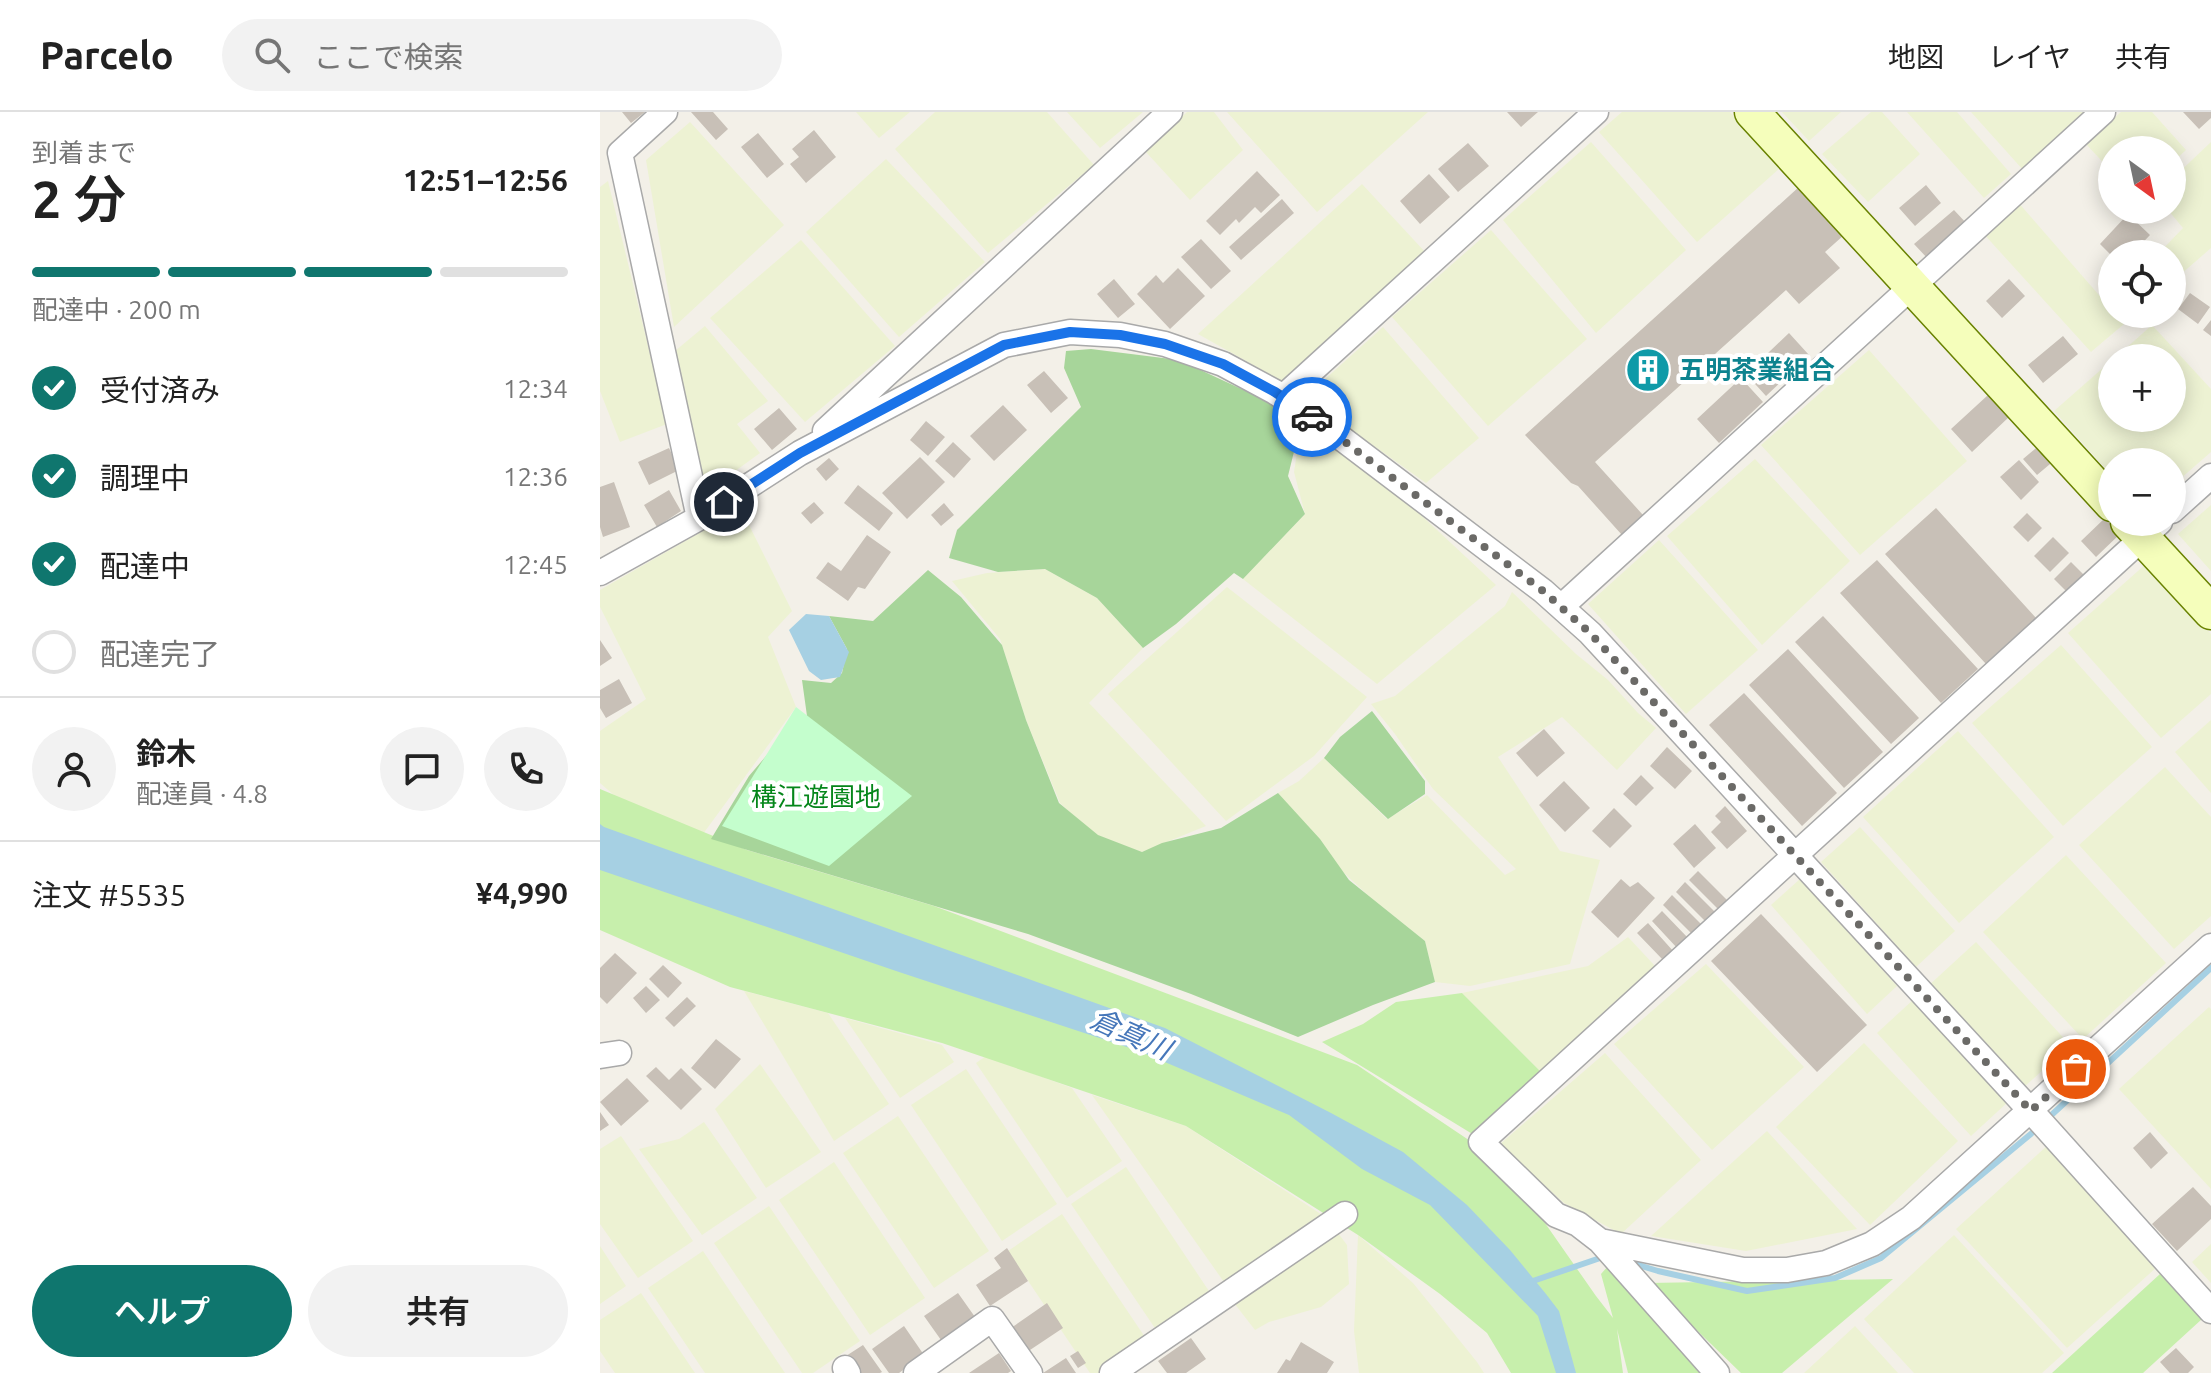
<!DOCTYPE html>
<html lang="ja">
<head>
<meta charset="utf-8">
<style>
  :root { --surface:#fff; --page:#f2f2f2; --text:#222; --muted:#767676; --line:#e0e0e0; --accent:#0f766e }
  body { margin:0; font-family:Ubuntu,"Noto Sans JP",sans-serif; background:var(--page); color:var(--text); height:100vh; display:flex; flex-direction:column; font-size:30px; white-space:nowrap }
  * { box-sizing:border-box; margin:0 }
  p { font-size:26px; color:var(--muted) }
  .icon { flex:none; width:44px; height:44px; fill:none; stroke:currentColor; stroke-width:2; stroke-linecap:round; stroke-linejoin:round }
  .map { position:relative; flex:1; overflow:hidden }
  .drawer { display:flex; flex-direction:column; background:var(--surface); width:600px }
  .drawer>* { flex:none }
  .needle { width:52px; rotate:147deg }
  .fabs { position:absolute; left:1498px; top:24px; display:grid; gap:16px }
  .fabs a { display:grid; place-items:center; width:88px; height:88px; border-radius:50%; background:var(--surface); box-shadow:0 4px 20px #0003; font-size:40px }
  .pin { position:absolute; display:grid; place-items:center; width:68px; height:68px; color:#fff; margin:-34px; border:4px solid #fff; border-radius:50%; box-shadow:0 2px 8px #0007 }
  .courier { position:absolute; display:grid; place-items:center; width:80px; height:80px; margin:-40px; border:6px solid #1a73e8; border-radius:50%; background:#fff; color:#222; box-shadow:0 2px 10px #0007 }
  .summary em { font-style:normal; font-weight:600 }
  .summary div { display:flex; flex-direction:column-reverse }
  .summary { display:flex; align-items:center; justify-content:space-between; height:136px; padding:0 32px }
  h1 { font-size:52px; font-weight:600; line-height:60px }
  .bar { display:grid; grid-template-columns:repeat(4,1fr); gap:12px 8px; align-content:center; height:96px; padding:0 32px }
  .bar i { height:10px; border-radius:6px; background:var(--line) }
  .bar .active { background:var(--accent) }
  .bar p { grid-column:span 4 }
  .line { display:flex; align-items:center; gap:20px; padding:0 32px; border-top:2px solid var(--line) }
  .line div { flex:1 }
  .round { display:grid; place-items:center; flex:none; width:84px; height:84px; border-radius:42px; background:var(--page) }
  ol { padding:0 32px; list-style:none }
  li { display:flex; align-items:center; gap:24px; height:88px }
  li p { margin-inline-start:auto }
  li .icon { padding:8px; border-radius:50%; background:var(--accent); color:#fff; stroke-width:4 }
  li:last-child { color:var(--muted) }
  li i { width:44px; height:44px; border:4px solid var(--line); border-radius:50% }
  .action { display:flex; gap:16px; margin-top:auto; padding:16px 32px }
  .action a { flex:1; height:92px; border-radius:48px; background:var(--accent); color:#fff; font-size:32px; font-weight:600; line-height:92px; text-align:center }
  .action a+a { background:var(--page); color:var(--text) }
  header { display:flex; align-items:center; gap:48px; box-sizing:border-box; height:112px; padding:0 40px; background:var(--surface); border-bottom:2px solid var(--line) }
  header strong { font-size:38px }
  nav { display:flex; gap:44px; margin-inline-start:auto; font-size:28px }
  .search { width:560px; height:72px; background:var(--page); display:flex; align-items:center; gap:20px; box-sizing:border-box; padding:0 28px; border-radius:44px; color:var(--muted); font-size:30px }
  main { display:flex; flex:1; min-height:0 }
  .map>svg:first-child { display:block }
</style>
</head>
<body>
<header>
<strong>Parcelo</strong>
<div class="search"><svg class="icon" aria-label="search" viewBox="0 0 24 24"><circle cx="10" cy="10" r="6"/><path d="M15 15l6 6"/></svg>ここで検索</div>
<nav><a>地図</a><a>レイヤ</a><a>共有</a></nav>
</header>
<main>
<section class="drawer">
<div class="summary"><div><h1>2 分</h1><p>到着まで</p></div><em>12:51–12:56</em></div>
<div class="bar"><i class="active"></i><i class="active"></i><i class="active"></i><i></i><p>配達中 · 200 m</p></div>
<ol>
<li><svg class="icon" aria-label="check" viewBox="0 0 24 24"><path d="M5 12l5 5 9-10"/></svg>受付済み<p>12:34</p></li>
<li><svg class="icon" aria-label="check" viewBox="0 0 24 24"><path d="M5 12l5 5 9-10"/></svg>調理中<p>12:36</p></li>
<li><svg class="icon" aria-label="check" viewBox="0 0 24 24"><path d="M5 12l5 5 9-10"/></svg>配達中<p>12:45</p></li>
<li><i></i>配達完了</li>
</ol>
<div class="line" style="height:144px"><a class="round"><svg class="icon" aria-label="person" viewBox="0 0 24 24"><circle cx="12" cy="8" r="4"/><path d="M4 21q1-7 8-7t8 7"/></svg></a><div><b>鈴木</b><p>配達員 · 4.8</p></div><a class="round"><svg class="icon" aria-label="chat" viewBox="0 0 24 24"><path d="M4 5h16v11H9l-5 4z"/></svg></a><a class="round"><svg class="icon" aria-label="phone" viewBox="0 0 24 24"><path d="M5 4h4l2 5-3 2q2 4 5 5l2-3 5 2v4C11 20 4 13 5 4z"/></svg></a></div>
<div class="line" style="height:104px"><div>注文 #5535</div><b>¥4,990</b></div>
<div class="action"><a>ヘルプ</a><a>共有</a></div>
</section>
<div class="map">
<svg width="1611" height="1261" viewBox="0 0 1611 1261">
  <rect width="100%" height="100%" fill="#f3f0e8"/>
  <path fill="#edf2d3" d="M256 0H310L279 26Z
    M335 0H447L494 53 388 141 295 37Z
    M467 0H543L500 36Z
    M587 0H614L643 38 590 88 545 39Z
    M627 0H828L717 100Z
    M1022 0H1130L1180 56 1097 130 999 20Z
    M1182 0H1241L1209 29Z
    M1271 0H1282L1320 42 1268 90 1222 42Z
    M1307 0H1357L1411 62 1384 86Z
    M1371 0H1490L1424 59Z
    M1521 0H1552L1586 38 1572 51V38H1512V60L1485 31Z
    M90 10 184 113 74 215 46 48Z
    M991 30 1086 138 996 221 903 108Z
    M1611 30V136L1572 170V142H1558L1583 116 1568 98H1572V67Z
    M286 47 385 150 299 225 206 120Z
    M8 69 67 312 20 330 0 279V75Z
    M762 72 826 141 682 269 598 222Z
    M1417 89 1512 198V202H1515L1524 212 1491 240 1382 120Z
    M891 118 987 227 888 314 792 205Z
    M201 128 295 234 205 310 110 206Z
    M1552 213 1611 277V340L1572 374V350H1512V364L1454 299 1512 248V306H1572V246H1515Z
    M105 214 168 289 137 312 160 341 105 381 75 239Z
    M783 215 879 326 826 371 705 285Z
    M1269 238 1367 349 1260 443 1161 333Z
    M703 303 763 349 896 473 777 572 643 467 705 402 694 360Z
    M1155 347 1250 449 1162 533 1067 424Z
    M1611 393V459L1578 422Z
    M141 397 192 499 168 525 196 595 103 722 15 684 0 671V619L46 587 0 495V478Z
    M1059 428 1158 538 1086 602 988 492Z
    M1547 451 1611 522V582L1561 626 1468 521Z
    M445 457 497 486 543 536 489 591 606 714 542 740 499 728 460 691 426 608 400 527 352 469 387 461Z
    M627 475 767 585 714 644 626 709 508 582Z
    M912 480 976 542 1008 568 1038 601 1056 616 1017 658 962 605 898 645 960 739 1000 748 970 852 870 874 835 870 825 829 772 787 742 759 678 681 699 669 724 646 787 707 827 683 905 763 916 757 833 677 795 622 771 592 795 584 905 494Z
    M1461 533 1552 635 1463 714 1372 611Z
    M1611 608V681L1575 640Z
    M1358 619 1454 725 1359 811 1263 705Z
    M1565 655 1611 705V804L1574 837 1479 733Z
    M1260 715 1355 819 1316 855 1221 750Z
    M1466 743 1566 851 1483 927 1383 820Z
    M1200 767 1297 874 1267 902 1171 793Z
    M1028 825 1056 855 941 960 862 881 988 854Z
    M1376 830 1470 933 1371 1024 1277 921Z
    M1106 852 1204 955 1112 1038 1014 932Z
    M144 879 228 901 289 992 234 1029Z
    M1609 895 1611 897V1077L1519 977Z
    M245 906 342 933 354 950 300 986Z
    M1264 931 1358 1029 1270 1113 1176 1015Z
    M1005 941 1101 1048 1021 1122 964 1091 899 1033Z
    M386 944 472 976 522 1049 467 1086 376 951Z
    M160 952 221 1040 166 1076 115 997Z
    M366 957 457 1092 402 1129 311 993Z
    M492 983 586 1014 733 1110 631 1180Z
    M298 1004 389 1139 334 1176 243 1041Z
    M104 1010 157 1086 102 1123 39 1037 79 1027Z
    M1167 1019 1257 1117 1146 1139 1051 1124Z
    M21 1024 93 1129 38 1166 0 1112V1037Z
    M1449 1032 1558 1154 1467 1236 1356 1117Z
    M234 1050 325 1186 270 1223 179 1088Z
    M526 1055 617 1191 563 1228 471 1092Z
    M169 1094 260 1229 213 1261H202L114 1131Z
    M462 1102 553 1237 518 1261H490L408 1139Z
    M735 1117 747 1133 749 1172 721 1195 669 1210 655 1218 634 1191Z
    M758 1123 813 1171 877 1250 884 1261H759L754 1219Z
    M1354 1123 1464 1241 1442 1261H1314L1264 1207Z
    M1611 1132V1171L1592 1150Z
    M0 1134 26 1174 0 1192Z
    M103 1139 185 1261H105L48 1176Z
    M41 1181 95 1261H15L0 1239V1208Z
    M1255 1214 1298 1261H1204Z"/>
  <path fill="#c7efac" d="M0 677 147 738 334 794 757 953 903 1051 996 1184 1013 1206 1001 1162 1008 1154 1105 1261H1028L1017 1217 1023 1261H911L887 1221 840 1182 758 1123 586 1014 342 931 130 875 0 818Z
    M862 881 941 960 874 1023 722 930 763 912 796 890Z
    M1560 1162 1602 1207 1543 1261H1452Z
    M1293 1167 1182 1261H1141L1048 1171Z"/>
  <path fill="#a7d59a" d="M491 237 579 248 663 287 703 303 688 364 705 402 643 467 634 461 576 512 543 536 497 486 445 457 398 460 349 446 357 418 481 295 464 256 466 239Z
    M328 458 361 485 402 533 426 608 459 691 498 723 542 740 562 731 621 716 678 681 720 727 749 768 825 829 835 870 773 893 698 925 591 882 428 822 111 727 149 664 178 630 207 604 202 568 231 571 242 561 247 537 229 504 273 509Z
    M772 599 825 669V682L788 707 724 646 740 625Z"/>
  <path fill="#c4fecd" d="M196 595 312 684 229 754 122 714Z"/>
  <path fill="#a6d0e3" d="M206 502 229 504 247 537 249 540 240 565 221 568 209 559 189 518Z
    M0 712 4 715 565 916 731 1001 803 1040 867 1093 910 1138 946 1182 959 1199 976 1261H956L938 1204 830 1093 762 1057 689 1003 539 939 299 860 0 758Z"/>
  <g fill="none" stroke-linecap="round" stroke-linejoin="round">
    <path stroke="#a6d0e3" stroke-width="6" d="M1446 1008 1611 856
      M1032 1151 1058 1159 1147 1179 1235 1166 1281 1146 1438 1016
      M930 1170 1006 1144"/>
  </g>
  <path fill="#c8c0b7" d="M22 0H45L31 11Z
    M91 0H113L128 17 116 28Z
    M907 0H938L921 15Z
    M1583 0H1611V6L1599 17Z
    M214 18 236 45 206 71 190 52 199 45 192 37Z
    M158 21 184 52 167 66 141 35Z
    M868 31 889 54 858 80 838 57Z
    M657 59 680 83 661 101 655 95 639 111 636 107 620 123 606 109Z
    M829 62 850 85 820 112 800 89Z
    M1326 73 1341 91 1315 114 1299 96Z
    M1200 74 1244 123 1225 140 1240 156 1199 192 1186 178 995 350 1043 403 1022 423 978 374 971 371 925 323Z
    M682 87 694 101 641 148 629 135Z
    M1354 98 1368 113 1329 148 1314 132Z
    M1528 102 1550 123 1532 142H1510L1500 132Z
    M601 127 631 159 611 177 581 145Z
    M578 156 605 184 570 217 537 182 556 163 563 171Z
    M514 167 535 192 518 206 497 182Z
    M1409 167 1425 184 1402 206 1386 189Z
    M1590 181 1610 195 1598 212 1578 197Z
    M1611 208V224L1603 218Z
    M1189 221 1209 243 1166 284 1146 262Z
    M1463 224 1478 242 1443 271 1428 253Z
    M444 259 468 286 451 301 427 273Z
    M1141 266 1163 290 1119 331 1097 307Z
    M1388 283 1409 305 1372 340 1351 317Z
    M403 293 427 318 394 349 370 324Z
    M179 296 197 317 172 338 154 317Z
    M326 309 345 325 328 344 310 328Z
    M353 330 371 347 354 366 335 349Z
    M1442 331 1456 347 1437 363 1423 347Z
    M69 336 79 358 49 373 38 350Z
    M320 345 345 370 307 407 282 381Z
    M229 346 239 357 226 369 216 357Z
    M1419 348 1439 370 1421 388 1400 365Z
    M14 370 30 415 3 425 0 415V375Z
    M258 373 293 401 279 419 244 391Z
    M69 378 81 399 57 415 44 393Z
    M214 390 224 401 211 412 201 401Z
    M344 391 354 403 341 414 331 403Z
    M1336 396 1436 506 1386 552 1285 442Z
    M1427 401 1442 416 1428 430 1413 415Z
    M1505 406 1520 422 1496 445 1481 429Z
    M267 423 291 440 265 477 258 475 248 489 216 466 228 450 241 459Z
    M1453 425 1469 441 1450 460 1434 444Z
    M1277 448 1378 557 1341 591 1240 481Z
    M1471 450 1487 466 1470 483 1454 467Z
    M1223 504 1319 606 1291 632 1195 530Z
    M0 528 12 546 0 554Z
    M1188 537 1283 640 1244 676 1149 573Z
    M19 567 32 591 6 606 0 596V578Z
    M1144 581 1237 681 1202 714 1109 613Z
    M944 617 965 641 937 665 916 641Z
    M1067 635 1092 659 1075 677 1050 654Z
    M1041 663 1054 676 1036 694 1023 682Z
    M964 669 990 696 965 720 939 693Z
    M1125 694 1147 719 1127 737 1111 720 1121 710 1115 704Z
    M1014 696 1032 714 1010 736 992 719Z
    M1095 712 1116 736 1094 756 1073 732Z
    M1098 759 1129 790 1120 799 1089 768Z
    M1021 767 1030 775 1038 770 1055 786 1018 826 991 800Z
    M1085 770 1116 801 1107 811 1076 780Z
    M1072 783 1103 814 1094 824 1063 793Z
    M1062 799 1089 827 1078 837 1052 809Z
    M1161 802 1267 913 1217 960 1111 849Z
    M1048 811 1074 840 1064 849 1037 821Z
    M15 841 37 861 7 892 0 885V856Z
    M63 853 82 871 68 886 49 867Z
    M46 874 60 888 46 901 33 886Z
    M87 885 96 894 74 915 65 906Z
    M116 927 141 947 115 977 91 956Z
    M56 955 69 968 81 956 102 977 81 998 46 964Z
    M27 966 49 989 21 1014 0 990Z
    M0 1000 9 1013 0 1019Z
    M1550 1020 1568 1041 1551 1057 1533 1036Z
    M1593 1075 1611 1094V1107L1577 1139 1552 1112Z
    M407 1136 428 1169 390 1194 376 1173 401 1156 394 1146Z
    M358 1181 375 1205 341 1228 324 1204Z
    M447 1191 463 1216 427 1240 411 1216Z
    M304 1214 324 1243 299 1261H289L272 1237Z
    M591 1226 606 1247 586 1261H567L558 1249Z
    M701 1230 734 1250 727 1261H677L686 1247 690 1249Z
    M263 1233 282 1260 280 1261H258L246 1244Z
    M1576 1236 1594 1255 1588 1261H1570L1560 1250Z
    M478 1239 486 1251 478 1256 470 1244Z
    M399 1241 411 1259 408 1261H369Z
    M466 1246 476 1261H443Z"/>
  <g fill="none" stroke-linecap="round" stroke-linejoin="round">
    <g stroke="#a9a9a9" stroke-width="27">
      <path id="street" d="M65 0 20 41 99 406
        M683 285 996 0
        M225 319 570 0
        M1572 399 1611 364
        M1560 410 881 1030 956 1103 978 1112 1000 1129 1143 1158H1187L1226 1151 1272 1132 1311 1106 1611 834
        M0 461 99 406 200 341 404 233 470 220 520 223 565 232 623 252 675 280 728 316 943 479 990 521 1431 999 1611 1199
        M961 495 1503 0
        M0 944 19 941
        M1000 1129 1117 1261
        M245 1256 248 1261
        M316 1261 392 1207 430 1261
        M512 1261 745 1102"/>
    </g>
    <g stroke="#698200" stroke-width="37">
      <path id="secondary" d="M1152 0 1512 392
        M1528 410 1611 500"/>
    </g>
    <use href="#street" stroke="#fff" stroke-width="24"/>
    <use href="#secondary" stroke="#f5febb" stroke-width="34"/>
  </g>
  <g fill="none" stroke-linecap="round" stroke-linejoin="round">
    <path stroke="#6b6a67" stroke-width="8" stroke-dasharray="0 14.4" d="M712 305 943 479 990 521 1431 999 1476 957"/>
    <path stroke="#1a73e8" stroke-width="10" d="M124 390 200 341 404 233 470 220 520 223 565 232 623 252 675 280 712 305"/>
  </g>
  <defs>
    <g id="building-disc" transform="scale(2.3)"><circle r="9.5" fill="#0f9aa8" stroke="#fff"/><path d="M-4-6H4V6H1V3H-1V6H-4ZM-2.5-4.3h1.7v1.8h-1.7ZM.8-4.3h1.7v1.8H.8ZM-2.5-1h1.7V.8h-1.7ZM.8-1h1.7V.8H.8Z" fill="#fff"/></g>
  </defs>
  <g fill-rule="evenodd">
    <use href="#building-disc" x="1048" y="258"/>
  </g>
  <g text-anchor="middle" stroke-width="8" stroke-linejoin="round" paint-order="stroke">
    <g font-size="26" font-weight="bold" fill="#0d838f" stroke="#fff" text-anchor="start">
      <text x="1079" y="267">五明茶業組合</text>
    </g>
    <g font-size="26" fill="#05861a" stroke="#fff">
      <text x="216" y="694">構江遊園地</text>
    </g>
    <g font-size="28" font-style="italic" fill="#4677ba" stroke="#fff">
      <text transform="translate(531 922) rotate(24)" y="10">倉真川</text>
    </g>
  </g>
</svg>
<div class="fabs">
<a><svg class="needle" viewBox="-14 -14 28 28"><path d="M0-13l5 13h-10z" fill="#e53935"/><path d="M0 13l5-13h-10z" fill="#767676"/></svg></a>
<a><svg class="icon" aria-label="locate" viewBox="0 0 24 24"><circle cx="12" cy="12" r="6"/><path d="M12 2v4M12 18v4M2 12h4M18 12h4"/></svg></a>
<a>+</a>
<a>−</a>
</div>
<div class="pin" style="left:1476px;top:957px;background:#ea580c"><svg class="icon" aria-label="bag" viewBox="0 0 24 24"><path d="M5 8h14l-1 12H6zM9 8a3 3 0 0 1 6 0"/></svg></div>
<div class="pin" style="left:124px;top:390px;background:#1f2937"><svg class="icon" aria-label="home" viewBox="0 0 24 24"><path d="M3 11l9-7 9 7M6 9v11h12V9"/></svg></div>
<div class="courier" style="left:712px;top:305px"><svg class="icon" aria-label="car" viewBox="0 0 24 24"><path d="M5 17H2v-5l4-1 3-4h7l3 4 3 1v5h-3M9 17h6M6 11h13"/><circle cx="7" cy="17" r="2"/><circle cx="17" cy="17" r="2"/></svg></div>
</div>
</main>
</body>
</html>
